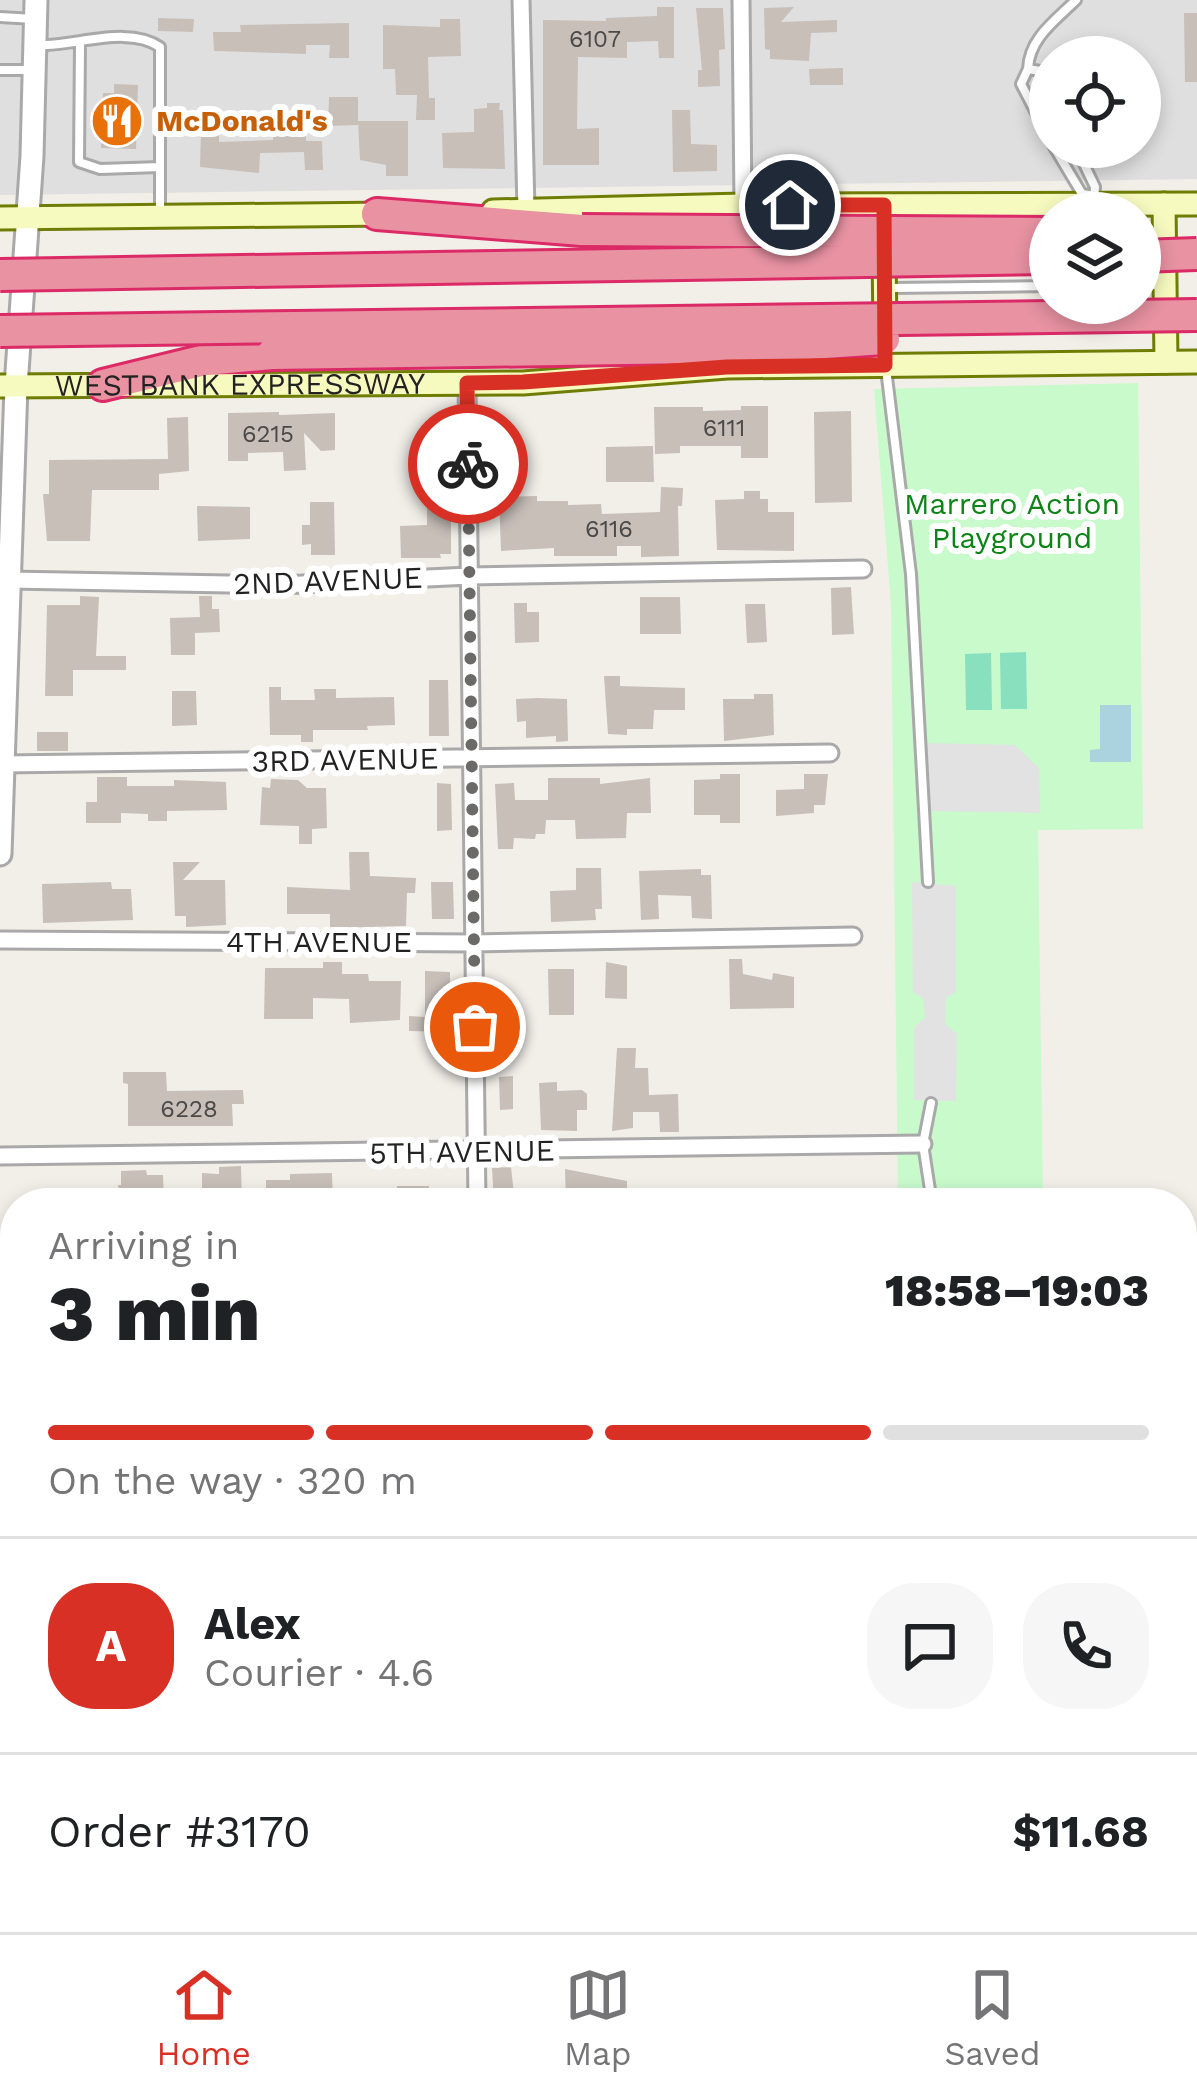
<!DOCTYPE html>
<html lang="en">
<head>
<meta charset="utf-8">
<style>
  :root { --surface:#fff; --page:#f6f6f6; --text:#202124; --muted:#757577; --line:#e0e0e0; --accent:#d93025 }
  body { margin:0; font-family:"Work Sans",sans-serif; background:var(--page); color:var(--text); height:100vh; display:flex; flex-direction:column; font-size:45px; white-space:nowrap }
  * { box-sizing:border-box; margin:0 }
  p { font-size:39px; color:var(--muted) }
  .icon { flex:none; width:66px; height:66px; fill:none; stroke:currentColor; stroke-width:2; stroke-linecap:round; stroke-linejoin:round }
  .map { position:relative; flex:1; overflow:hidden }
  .details { position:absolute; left:0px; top:1188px; width:1197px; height:744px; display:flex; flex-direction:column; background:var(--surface); border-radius:48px 48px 0 0; box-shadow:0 6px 18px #0003 }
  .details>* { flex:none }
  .tools { position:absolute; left:1029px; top:36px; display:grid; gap:24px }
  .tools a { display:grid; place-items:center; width:132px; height:132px; border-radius:50%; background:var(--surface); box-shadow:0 6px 18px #0003; font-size:60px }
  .pin { position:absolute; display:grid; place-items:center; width:102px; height:102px; color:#fff; margin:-51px; border:6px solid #fff; border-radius:50%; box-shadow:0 3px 12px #0007 }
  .courier { position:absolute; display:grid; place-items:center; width:120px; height:120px; margin:-60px; border:9px solid #d93025; border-radius:50%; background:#fff; color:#222; box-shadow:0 3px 15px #0007 }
  .summary em { font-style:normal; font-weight:800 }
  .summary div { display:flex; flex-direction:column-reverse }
  .summary { display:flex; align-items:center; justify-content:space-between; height:204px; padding:0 48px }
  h1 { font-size:78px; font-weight:800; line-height:90px }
  .bar { display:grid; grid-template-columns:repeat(4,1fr); gap:18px 12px; align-content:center; height:144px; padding:0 48px }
  .bar i { height:15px; border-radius:9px; background:var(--line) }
  .bar .active { background:var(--accent) }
  .bar p { grid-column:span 4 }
  .line { display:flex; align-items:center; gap:30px; padding:0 48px; border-top:3px solid var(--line) }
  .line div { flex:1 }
  .round { display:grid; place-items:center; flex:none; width:126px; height:126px; border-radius:48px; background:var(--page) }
  .menu { display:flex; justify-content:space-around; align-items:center; height:168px; border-top:3px solid var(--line); background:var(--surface); font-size:33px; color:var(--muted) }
  .menu a { display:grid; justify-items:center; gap:6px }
  .menu .active { color:var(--accent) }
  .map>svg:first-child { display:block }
</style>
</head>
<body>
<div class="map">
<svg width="1197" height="1932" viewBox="0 0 1197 1932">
  <rect width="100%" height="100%" fill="#f2efe9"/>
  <path fill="#e0dfdf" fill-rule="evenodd" d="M0 0H1197V179L0 195ZM1050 57H1140V147H1050Z
    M0 1896H15V1917H851L852 1932H0Z"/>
  <path fill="#ffffe5" d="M7 1510H15V1878H0V1515Z"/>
  <path fill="#c8facc" d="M1138 383 1143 829 1038 830 1043 1203H898L891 605 874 389Z
    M908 1917H1169V1932H908Z"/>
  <path fill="#88e0be" d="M1026 652 1027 709H1001L1000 653Z
    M991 653 992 710H966L965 654Z
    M1004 1917H1127V1932H1005Z"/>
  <path fill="#e2e2e2" d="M925 743 1015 745 1039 768 1040 813 929 811Z
    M912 882 956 886V992L946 998 945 1024 957 1034 956 1101 914 1100V1027L925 1018 923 998 913 992Z"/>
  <path fill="#aad3df" d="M1100 705H1131V762H1090V750L1100 749Z"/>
  <path fill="#c7bfb8" d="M657 7H674V58H659L658 41 627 42V58L578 57 577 129 599 128V165H543V20L606 21V18L657 16Z
    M794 7 781 22 837 20V32L811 33 809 61 770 59V50L765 49 764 8Z
    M696 8H723L725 49 719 50 720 86 698 87V70H702Z
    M1184 13H1197V82H1185Z
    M158 18 194 19 193 32 158 31Z
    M440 19H460L461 56 428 57 429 98H435V120H416L417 95H396L395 69H383V25L440 27Z
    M349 23V58H329L330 45H306V54L214 51 213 32H241L240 25Z
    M843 68V85H810L809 69Z
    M114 84 138 85 136 149 101 148 103 93H114Z
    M329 97H358V125L328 126Z
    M487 103H500L499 110H503L505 169 443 168 442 133 474 132V109L487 108Z
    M672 110H690L691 144 717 145V171L673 172Z
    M283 117 306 118V141H322L323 170H305L304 152 260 153 259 173 200 167 201 131 219 132V142L273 140V124L284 123Z
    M358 121H408V176H386V165L360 160Z
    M741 406H768V458H741V446H680V453L655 454 654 407H703V411L741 410Z
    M851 411 852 502 815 503 814 412Z
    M279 412V415L335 413V450L321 451 304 433 306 470 284 471 283 452 248 453V461H228V413Z
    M188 417 189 471 159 474V490H92L90 541H47L43 494H49V460L168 459 167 418Z
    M653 446 654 482H606V447Z
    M661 487 683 488 682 506H678L679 556 641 557V546H617V556H554V548L501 551 499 497 537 496V501H568V505L601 504 602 514 660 512Z
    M744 491H760V499H768V512H794V551L717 550 715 500 744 499Z
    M427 496H451V554H440L441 558H401L400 526 427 525Z
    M310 502H334L335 555H311V544L302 545V525H310Z
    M197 506 250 507V539L198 541Z
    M851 587 854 634 832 635 831 588Z
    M80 596 99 597 96 656H126V670H73V696H45L47 605H80Z
    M199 596H212V609H219L220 632 195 633V655H171L170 618 200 617Z
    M640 597H680L681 634H640Z
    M514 603H527V612H539V642L515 643Z
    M745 604H765L767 642 747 643Z
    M604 676H620V686L685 688V710H654L653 729H627V735L608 734Z
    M429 680H448L449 736H429Z
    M269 687H281V700H315L314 689H336V698L394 697 395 725 367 726 368 730H313V742H301V735H270Z
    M172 691H196L197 725 172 726Z
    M754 694H773L774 735 724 741 723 699H754Z
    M537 698 567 699 568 741 556 742V736L526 738V721L517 722 516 699Z
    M37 732H68V751H37Z
    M720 774H740V823H720V815H694V780L720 779Z
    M804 774H828L825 805H814V813L776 816V790L804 789Z
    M97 777H127V786H174V780L226 782 227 810 167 811V821H148V814L121 813V823H86V802H97Z
    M548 778H600V784L650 778 651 813H627L626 838 576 839 575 820H546L545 834H536L535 839 514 838 513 849H498L495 784 514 783 515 800H548Z
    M271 779 298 780 307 788H326L327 828 312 829V844H299V826L260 825 262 787 270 788Z
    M437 783 451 784 452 830 437 831Z
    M349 852H369L370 876 416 878 415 893H407L406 926 330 928V914H287V887L350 890Z
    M173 862H200L183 880H225L226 925 186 927V916H175Z
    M576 868H601L602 909H595L596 920 551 922 550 891 576 890Z
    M701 869V875H711L712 919 692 918 691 896 658 895 659 919 641 920 639 871Z
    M111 882 112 889H131L133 920 43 923 42 884Z
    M431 882H453L454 919H432Z
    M729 959H742L743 974 772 980 773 973 794 977V1008L730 1009Z
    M323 962H342V974H368L369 981H401L400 1020 350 1023 349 999 313 998V1019H264L265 968H323Z
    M606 962 627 966V999L605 998Z
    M548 969H574V1015H549Z
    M425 971 450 972V1032L409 1031V1016L425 1017Z
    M617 1048H636L635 1068H648L649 1095 678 1094 679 1132H660L659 1112H633V1128L612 1131Z
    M123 1072H166L167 1091 243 1090 244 1104H232L233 1126H128V1084L123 1083Z
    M513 1076V1109L500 1110 499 1077Z
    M557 1082V1091L582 1090 587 1094V1110H577V1131L541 1130 539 1083Z
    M241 1166 242 1203H202V1173L219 1174V1167Z
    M511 1167 515 1203H494L492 1168Z
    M565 1169 627 1181V1203H566Z
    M146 1170 147 1175H163L164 1203H121L118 1185H121V1171Z
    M332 1173 333 1203H266V1180H290V1174Z
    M397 1186H429V1203L397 1200Z
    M72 1917H654V1932H72Z
    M702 1917H777V1932H702Z"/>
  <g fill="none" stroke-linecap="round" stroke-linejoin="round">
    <g stroke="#a9a9a9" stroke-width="14">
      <path id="service" d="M0 17 34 19
        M80 43 79 162 100 169 160 167
        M46 45C81 44 130 26 160 47V214
        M1028 69C1029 38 1056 20 1076 0
        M0 70H28
        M1050 92 1040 71 1028 69 1021 84 1050 140
        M1054 147 1082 194 1090 195
        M1076 147 1095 187 1094 200
        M1140 285H1163
        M890 288 1050 286
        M886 369 911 574 928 882
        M931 1103 923 1144 932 1203
        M15 1532C3 1560 4 1608 15 1636
        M0 1749 15 1707
        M0 1829 15 1833
        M928 1917V1932"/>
    </g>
    <g stroke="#a9a9a9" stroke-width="21">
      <path id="minor" d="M521 0 526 210
        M741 0 743 205
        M467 383 477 1203
        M9 580 282 585 469 576 863 569
        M3 764 830 753
        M0 940 473 943 853 936
        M0 1156 923 1144
        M0 1377H15
        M0 1501H15"/>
    </g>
    <g stroke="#a9a9a9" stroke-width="27">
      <path id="tertiary" d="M0 854 16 386 32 156 36 0"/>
    </g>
    <g stroke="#707d05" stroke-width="27">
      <g id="secondary">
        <path d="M1164 204 1166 362"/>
        <path d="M493 211 743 205 1197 204"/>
        <path d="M0 218 389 214"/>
        <path d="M884 252 885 329"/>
        <path id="s1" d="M0 386 523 383 727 367 1197 362"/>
      </g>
    </g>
    <g stroke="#dc2a67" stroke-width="36">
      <path id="motorway" d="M377 214 582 230
        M103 385 205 360 272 354"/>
    </g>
    <use href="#service" stroke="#fff" stroke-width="8"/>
    <use href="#minor" stroke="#fff" stroke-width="15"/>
    <use href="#tertiary" stroke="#fff" stroke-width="21"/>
    <use href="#secondary" stroke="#f7fabf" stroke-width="21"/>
    <use href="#motorway" stroke="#e892a2" stroke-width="30"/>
    <g stroke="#dc2a67" stroke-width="36" stroke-linecap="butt">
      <path id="motorway-bridge" d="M582 230 1050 233
        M1140 256 1197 254
        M0 275 1050 258
        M0 331 1197 315
        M272 354 765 347 884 339"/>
    </g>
    <use href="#motorway-bridge" stroke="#e892a2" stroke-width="30"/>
  </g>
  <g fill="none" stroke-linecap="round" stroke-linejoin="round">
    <path stroke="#6b6a68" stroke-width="12" stroke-dasharray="0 21.6" d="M468 464 475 1027"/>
    <path stroke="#d93025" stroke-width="15" d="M468 464 467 383 523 382 727 367 885 365 884 205H790"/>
  </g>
  <defs>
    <g id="restaurant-disc" transform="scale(2.7)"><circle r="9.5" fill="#e8710a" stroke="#fff"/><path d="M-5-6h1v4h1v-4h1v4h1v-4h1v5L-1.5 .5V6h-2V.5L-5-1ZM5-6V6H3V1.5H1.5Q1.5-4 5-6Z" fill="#fff"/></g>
  </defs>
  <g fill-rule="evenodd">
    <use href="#restaurant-disc" x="117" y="121"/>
  </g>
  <g text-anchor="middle" stroke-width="12" stroke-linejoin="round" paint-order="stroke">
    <g font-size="24" fill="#4b4948">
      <text x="595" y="47">6107</text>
      <text x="724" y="436">6111</text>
      <text x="268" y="442">6215</text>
      <text x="609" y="537">6116</text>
      <text x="189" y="1117">6228</text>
    </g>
    <g font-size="30" font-weight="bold" fill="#c56008" stroke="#fff" text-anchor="start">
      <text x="156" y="131">McDonald's</text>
    </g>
    <g font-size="30" fill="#222" stroke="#fff">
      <text dy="10" stroke="none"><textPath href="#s1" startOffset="240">WESTBANK EXPRESSWAY</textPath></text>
      <text transform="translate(328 581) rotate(-2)" y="10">2ND AVENUE</text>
      <text transform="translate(345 760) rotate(-1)" y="10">3RD AVENUE</text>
      <text x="319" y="952">4TH AVENUE</text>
      <text transform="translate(462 1152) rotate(-1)" y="10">5TH AVENUE</text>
    </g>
    <g font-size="30" fill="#0c8416" stroke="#fff">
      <text x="1012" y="514">Marrero Action<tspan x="1012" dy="34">Playground</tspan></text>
    </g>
  </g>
</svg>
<div class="tools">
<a><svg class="icon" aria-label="locate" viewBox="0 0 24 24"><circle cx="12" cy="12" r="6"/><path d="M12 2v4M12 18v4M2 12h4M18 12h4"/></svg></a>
<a><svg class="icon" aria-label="layers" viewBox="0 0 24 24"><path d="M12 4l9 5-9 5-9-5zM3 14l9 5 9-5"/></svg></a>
</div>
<div class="pin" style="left:475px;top:1027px;background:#ea580c"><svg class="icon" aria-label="bag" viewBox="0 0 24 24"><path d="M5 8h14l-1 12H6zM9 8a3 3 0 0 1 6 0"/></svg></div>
<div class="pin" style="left:790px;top:205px;background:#1f2937"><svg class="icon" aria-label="home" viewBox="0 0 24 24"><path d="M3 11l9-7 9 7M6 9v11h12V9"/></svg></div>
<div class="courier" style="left:468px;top:464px"><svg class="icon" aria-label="bike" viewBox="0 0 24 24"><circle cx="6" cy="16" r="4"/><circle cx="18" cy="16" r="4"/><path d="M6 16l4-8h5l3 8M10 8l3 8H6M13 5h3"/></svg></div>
<section class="details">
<div class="summary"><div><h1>3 min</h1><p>Arriving in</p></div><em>18:58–19:03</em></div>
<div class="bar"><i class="active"></i><i class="active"></i><i class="active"></i><i></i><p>On the way · 320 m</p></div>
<div class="line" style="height:216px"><b class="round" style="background:var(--accent);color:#fff">A</b><div><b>Alex</b><p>Courier · 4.6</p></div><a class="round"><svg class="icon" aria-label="chat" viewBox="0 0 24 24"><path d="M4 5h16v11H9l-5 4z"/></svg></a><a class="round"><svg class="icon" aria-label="phone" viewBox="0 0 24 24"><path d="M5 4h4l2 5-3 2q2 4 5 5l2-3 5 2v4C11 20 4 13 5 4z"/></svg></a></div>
<div class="line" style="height:156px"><div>Order #3170</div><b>$11.68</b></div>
</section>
</div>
<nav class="menu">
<a class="active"><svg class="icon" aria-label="home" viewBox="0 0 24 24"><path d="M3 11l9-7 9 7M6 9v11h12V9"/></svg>Home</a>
<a><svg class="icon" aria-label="map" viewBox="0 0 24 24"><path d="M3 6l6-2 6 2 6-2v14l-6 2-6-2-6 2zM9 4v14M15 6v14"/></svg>Map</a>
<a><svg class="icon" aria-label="saved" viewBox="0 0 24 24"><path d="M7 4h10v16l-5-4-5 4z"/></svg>Saved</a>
</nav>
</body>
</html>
